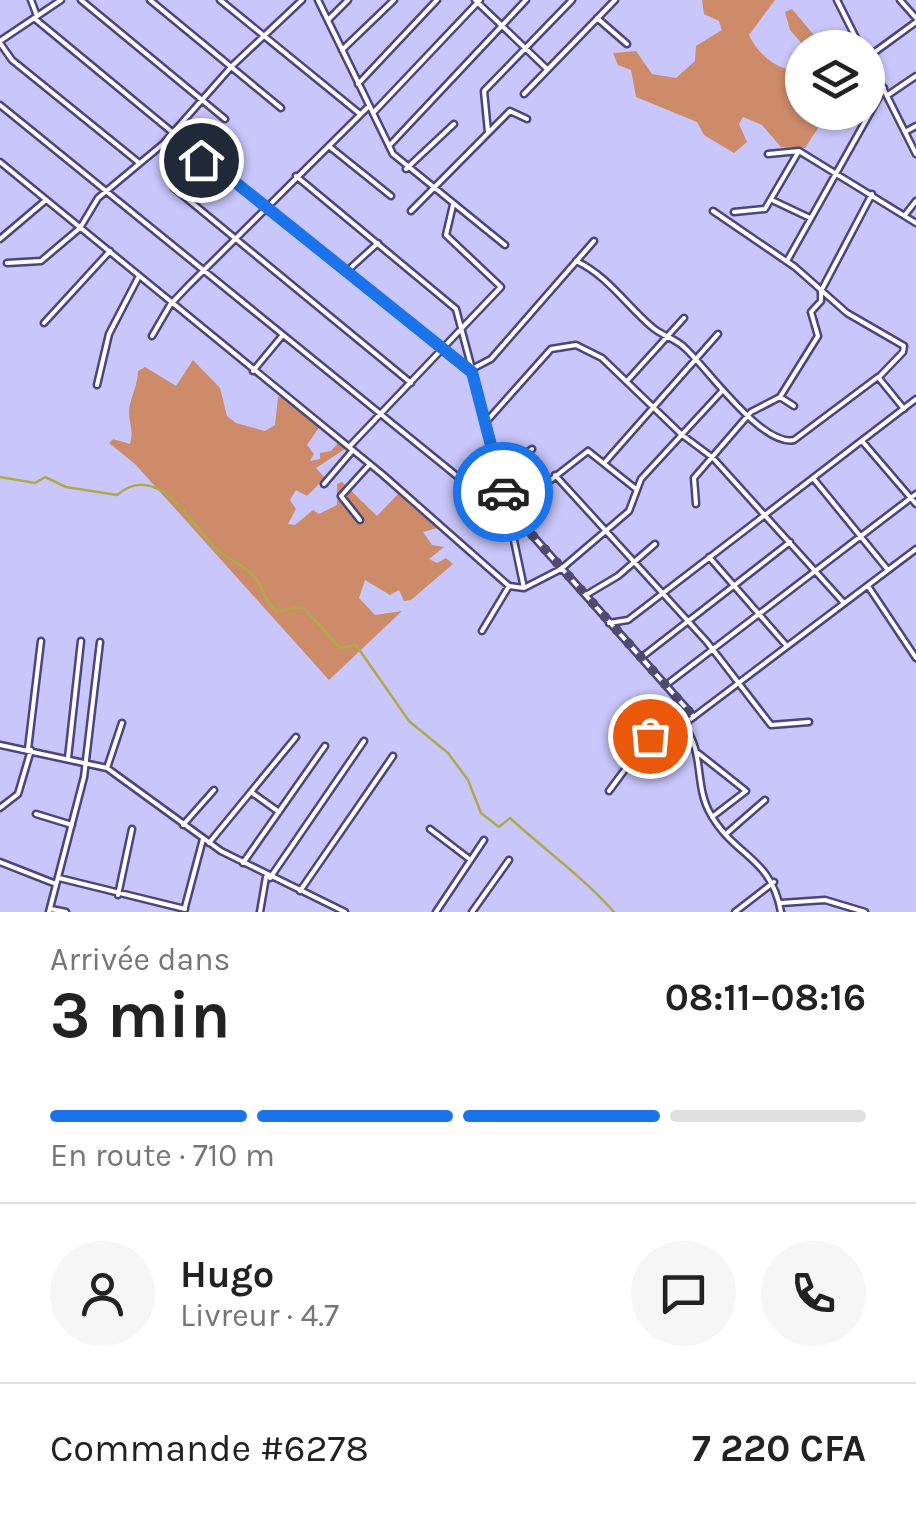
<!DOCTYPE html>
<html lang="fr">
<head>
<meta charset="utf-8">
<style>
  :root { --surface:#fff; --page:#f6f6f6; --text:#222; --muted:#767676; --line:#e0e0e0; --accent:#1a73e8 }
  body { margin:0; font-family:Karla,sans-serif; background:var(--page); color:var(--text); height:100vh; display:flex; flex-direction:column; font-size:38px; white-space:nowrap }
  * { box-sizing:border-box; margin:0 }
  p { font-size:32px; color:var(--muted) }
  .icon { flex:none; width:55px; height:55px; fill:none; stroke:currentColor; stroke-width:2; stroke-linecap:round; stroke-linejoin:round }
  .map { position:relative; height:912px; overflow:hidden }
  .sheet { display:flex; flex-direction:column; background:var(--surface); flex:1 }
  .sheet>* { flex:none }
  .buttons { position:absolute; left:785px; top:30px; display:grid; gap:20px }
  .buttons a { display:grid; place-items:center; width:100px; height:100px; border-radius:50%; background:var(--surface); box-shadow:0 2px 8px #0004; font-size:50px }
  .pin { position:absolute; display:grid; place-items:center; width:85px; height:85px; color:#fff; margin:-42px; border:5px solid #fff; border-radius:50%; box-shadow:0 2px 10px #0007 }
  .courier { position:absolute; display:grid; place-items:center; width:100px; height:100px; margin:-50px; border:8px solid #1a73e8; border-radius:50%; background:#fff; color:#222; box-shadow:0 2px 12px #0007 }
  .head em { font-style:normal; font-weight:700 }
  .head div { display:flex; flex-direction:column-reverse }
  .head { display:flex; align-items:center; justify-content:space-between; height:170px; padding:0 50px }
  h1 { font-size:65px; font-weight:700; line-height:75px }
  .bar { display:grid; grid-template-columns:repeat(4,1fr); gap:15px 10px; align-content:center; height:120px; padding:0 50px }
  .bar i { height:12px; border-radius:8px; background:var(--line) }
  .bar .active { background:var(--accent) }
  .bar p { grid-column:span 4 }
  .line { display:flex; align-items:center; gap:25px; padding:0 50px; border-top:2px solid var(--line) }
  .line div { flex:1 }
  .round { display:grid; place-items:center; flex:none; width:105px; height:105px; border-radius:52px; background:var(--page) }
  .map>svg:first-child { display:block }
</style>
</head>
<body>
<div class="map">
<svg width="916" height="912" viewBox="0 0 916 912">
  <rect width="100%" height="100%" fill="#c8c6fb"/>
  <path fill="#ce8b6a" d="M702 0H775L749 35C759 56 779 72 802 71V112L828 113 805 148 781 147 762 125 743 117 739 124 747 142 734 153 704 135 697 122 636 97 631 70 618 65 613 53 636 51 652 74 676 78 695 61 696 46 722 30 719 21 704 14Z
    M792 9 824 47H805L790 30 785 12Z
    M193 360 220 388 227 416 236 423 265 431 275 425 278 397 282 396 320 426 307 445 314 454 310 461 320 459V453L331 451 338 443 345 449 316 468 325 478 307 496 296 490 290 500 296 509 288 524 295 525 313 510 319 514 337 505V484L342 482 377 516 398 494 437 528 423 532 432 545 444 547 429 559 437 563 446 558 453 564 411 600 404 601 399 590 390 595 365 580 359 598 375 615 402 611 329 680 135 464 109 443 113 439 130 444C134 430 129 424 129 411 130 398 138 385 138 371L145 367 176 386Z"/>
  <g fill="none" stroke-linecap="round" stroke-linejoin="round">
    <path stroke="#aeaa49" stroke-width="2.5" d="M0 477 35 483 45 477 66 487 117 495C158 459 192 526 218 551 229 560 248 567 256 579 265 591 263 600 276 611L303 607 340 648 356 645 409 721 448 753 468 780 481 813 499 827 510 818C545 850 582 876 614 912"/>
    <g stroke="#4b457d" stroke-width="9">
      <path id="street" d="M31 0 37 16
        M81 0 225 119
        M150 0 281 108
        M220 0 360 114
        M318 0 393 154 505 245
        M475 0 547 69
        M837 0 861 48
        M900 0 916 18
        M34 18 172 132 179 146 215 166 468 371 491 359 594 241
        M597 18 627 44
        M328 20 348 0
        M0 41 61 0
        M0 43 12 60 138 162
        M342 50 394 0
        M868 57 916 22
        M868 58 916 154
        M358 84 437 0
        M524 94 615 0
        M888 95 916 76
        M0 105 505 515
        M373 113 480 0
        M488 132 484 91 572 0
        M905 132 916 126
        M389 146 526 0
        M330 147 391 196
        M768 154 799 151 916 223
        M0 162 382 474 509 586 524 588 500 474 456 309 296 176
        M406 169 454 124
        M174 188 411 383
        M774 201 810 218
        M411 211 510 111 527 119
        M713 211 795 267 847 313 904 346 903 352 880 376
        M734 212 765 209 799 151
        M905 215 916 201
        M0 239 46 200
        M576 261C607 275 627 306 652 327 662 336 675 338 685 348 707 368 762 447 794 440L878 377 904 409
        M787 261 884 88
        M7 263 41 261 80 228 98 198 163 144 232 66 302 0
        M346 272 378 243
        M44 323 110 251
        M152 336 170 305 188 286 367 108
        M253 371 282 336
        M627 381 684 318
        M97 385 109 334 138 278
        M780 397 818 336 811 312 821 301V291L872 194
        M486 422 551 349 576 345 602 358 681 434 713 458 844 603
        M862 441 916 504
        M349 447 501 287 446 235 453 205
        M606 461 718 334
        M500 474 532 449
        M555 475 707 642 771 725 809 722
        M813 478 888 570
        M324 484 353 450
        M696 504 694 478 751 412 780 397 794 406
        M508 508 694 717
        M511 511 588 451 636 489
        M360 520 341 496 370 464
        M709 557 786 645
        M868 586 916 658
        M524 588 561 569 629 511 641 479 723 390
        M586 595 618 576 655 544
        M609 623 628 620 916 399
        M482 631 509 586
        M642 657 790 542
        M666 685 916 494
        M683 725 916 549
        M0 745 107 768 221 851 345 912
        M28 749 41 641
        M698 753 746 791 712 817
        M68 758 81 641
        M107 768 122 723
        M609 791 663 718 683 725C705 751 694 785 710 813 734 857 771 856 781 912
        M251 792 279 812
        M0 808 18 794 31 750
        M36 814 72 825
        M183 825 214 790
        M430 829 468 858
        M726 834 765 800
        M209 843 296 737
        M0 862 56 884
        M243 863 325 746
        M59 878 185 909
        M270 878 364 741
        M300 891 393 756
        M118 895 132 829
        M781 903 825 900 865 912
        M185 907 203 839
        M51 909 66 912
        M49 912 84 777 100 642
        M260 912 266 877
        M436 912 484 840
        M472 912 509 860
        M735 912 774 882"/>
    </g>
    <use href="#street" stroke="#fff" stroke-width="4"/>
  </g>
  <g fill="none" stroke-linecap="round" stroke-linejoin="round">
    <path stroke="#4e4b6d" stroke-width="10" stroke-dasharray="0 18" d="M503 492 511 511 694 717 684 725 666 717 650 736"/>
    <path stroke="#1a73e8" stroke-width="12" d="M201 160 215 166 472 372 503 492"/>
  </g>
</svg>
<div class="buttons">
<a><svg class="icon" aria-label="layers" viewBox="0 0 24 24"><path d="M12 4l9 5-9 5-9-5zM3 14l9 5 9-5"/></svg></a>
</div>
<div class="pin" style="left:650px;top:736px;background:#ea580c"><svg class="icon" aria-label="bag" viewBox="0 0 24 24"><path d="M5 8h14l-1 12H6zM9 8a3 3 0 0 1 6 0"/></svg></div>
<div class="pin" style="left:201px;top:160px;background:#1f2937"><svg class="icon" aria-label="home" viewBox="0 0 24 24"><path d="M3 11l9-7 9 7M6 9v11h12V9"/></svg></div>
<div class="courier" style="left:503px;top:492px"><svg class="icon" aria-label="car" viewBox="0 0 24 24"><path d="M5 17H2v-5l4-1 3-4h7l3 4 3 1v5h-3M9 17h6M6 11h13"/><circle cx="7" cy="17" r="2"/><circle cx="17" cy="17" r="2"/></svg></div>
</div>
<section class="sheet">
<div class="head"><div><h1>3 min</h1><p>Arrivée dans</p></div><em>08:11–08:16</em></div>
<div class="bar"><i class="active"></i><i class="active"></i><i class="active"></i><i></i><p>En route · 710 m</p></div>
<div class="line" style="height:180px"><a class="round"><svg class="icon" aria-label="person" viewBox="0 0 24 24"><circle cx="12" cy="8" r="4"/><path d="M4 21q1-7 8-7t8 7"/></svg></a><div><b>Hugo</b><p>Livreur · 4.7</p></div><a class="round"><svg class="icon" aria-label="chat" viewBox="0 0 24 24"><path d="M4 5h16v11H9l-5 4z"/></svg></a><a class="round"><svg class="icon" aria-label="phone" viewBox="0 0 24 24"><path d="M5 4h4l2 5-3 2q2 4 5 5l2-3 5 2v4C11 20 4 13 5 4z"/></svg></a></div>
<div class="line" style="height:130px"><div>Commande #6278</div><b>7 220 CFA</b></div>
</section>
</body>
</html>
